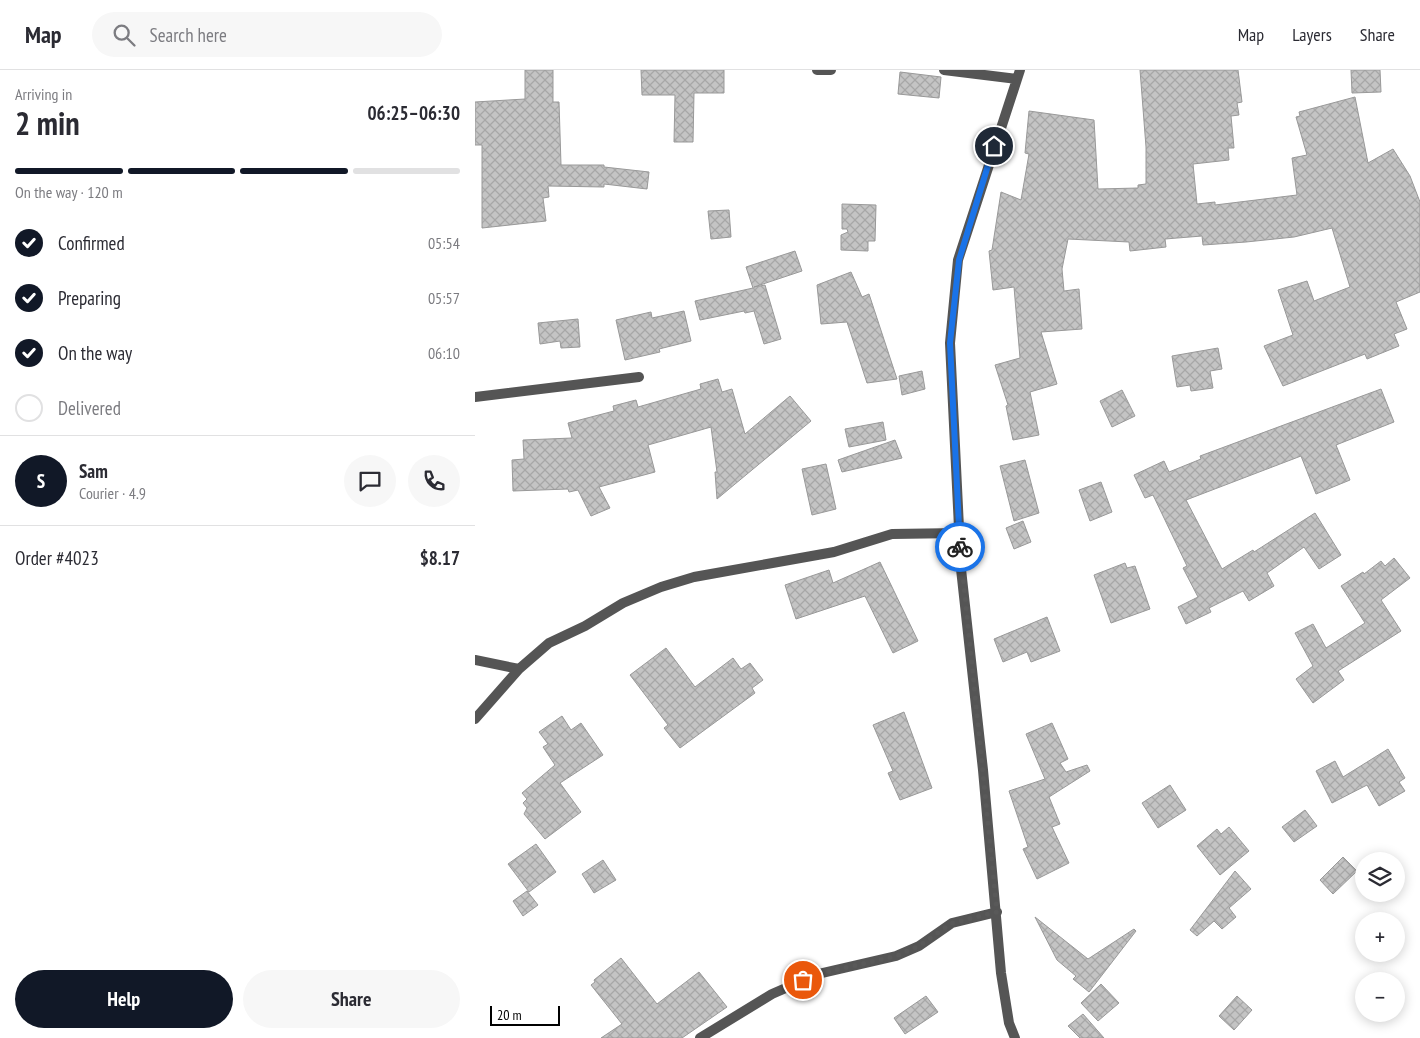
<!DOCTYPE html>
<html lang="en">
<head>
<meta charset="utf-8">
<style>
  :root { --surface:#fff; --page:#f7f7f7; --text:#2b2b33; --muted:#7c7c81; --line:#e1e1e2; --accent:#111827 }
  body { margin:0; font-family:"PT Sans Narrow",sans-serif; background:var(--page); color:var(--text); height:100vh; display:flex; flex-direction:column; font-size:19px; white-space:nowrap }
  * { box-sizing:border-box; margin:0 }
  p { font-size:16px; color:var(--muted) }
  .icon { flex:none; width:28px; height:28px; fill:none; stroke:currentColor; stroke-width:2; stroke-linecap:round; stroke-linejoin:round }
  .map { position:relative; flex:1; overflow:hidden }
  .drawer { display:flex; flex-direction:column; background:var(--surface); width:475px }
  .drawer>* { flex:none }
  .buttons { position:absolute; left:880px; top:782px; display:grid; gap:10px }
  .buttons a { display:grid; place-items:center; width:50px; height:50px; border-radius:50%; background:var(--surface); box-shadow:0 2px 12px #0003; font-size:25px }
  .scale { position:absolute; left:15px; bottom:12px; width:70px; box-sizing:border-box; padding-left:5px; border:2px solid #000; border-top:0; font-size:14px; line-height:18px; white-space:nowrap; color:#000; -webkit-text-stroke:4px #fff; paint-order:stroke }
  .pin { position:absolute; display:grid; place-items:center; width:42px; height:42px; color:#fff; margin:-21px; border:2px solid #fff; border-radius:50%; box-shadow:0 1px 5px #0007 }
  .courier { position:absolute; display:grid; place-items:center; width:50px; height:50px; margin:-25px; border:4px solid #1a73e8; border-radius:50%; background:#fff; color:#222; box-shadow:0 1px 6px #0007 }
  .summary em { font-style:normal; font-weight:700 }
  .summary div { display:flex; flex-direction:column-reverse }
  .summary { display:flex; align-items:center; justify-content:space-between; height:85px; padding:0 15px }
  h1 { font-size:32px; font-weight:700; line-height:38px }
  .bar { display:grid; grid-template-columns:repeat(4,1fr); gap:8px 5px; align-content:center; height:60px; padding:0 15px }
  .bar i { height:6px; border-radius:4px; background:var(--line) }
  .bar .on { background:var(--accent) }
  .bar p { grid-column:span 4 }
  .line { display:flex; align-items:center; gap:12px; padding:0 15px; border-top:1px solid var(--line) }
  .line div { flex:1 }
  .round { display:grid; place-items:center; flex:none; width:52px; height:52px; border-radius:26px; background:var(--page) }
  ol { padding:0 15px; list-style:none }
  li { display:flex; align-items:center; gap:15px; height:55px }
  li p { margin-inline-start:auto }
  li .icon { padding:5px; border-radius:50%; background:var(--accent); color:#fff; stroke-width:4 }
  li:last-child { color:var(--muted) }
  li i { width:28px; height:28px; border:2px solid var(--line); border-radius:50% }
  .action { display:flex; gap:10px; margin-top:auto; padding:10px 15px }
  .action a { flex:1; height:58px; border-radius:30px; background:var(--accent); color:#fff; font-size:20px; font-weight:700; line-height:58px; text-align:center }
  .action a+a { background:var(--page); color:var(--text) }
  header { display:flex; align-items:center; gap:30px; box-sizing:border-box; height:70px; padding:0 25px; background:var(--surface); border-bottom:1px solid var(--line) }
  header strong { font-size:24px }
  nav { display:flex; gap:28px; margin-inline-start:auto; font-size:18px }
  .search { width:350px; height:45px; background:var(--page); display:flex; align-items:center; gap:12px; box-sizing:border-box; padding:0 18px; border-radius:28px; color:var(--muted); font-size:19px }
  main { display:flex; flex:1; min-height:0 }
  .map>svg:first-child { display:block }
</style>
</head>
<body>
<header>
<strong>Map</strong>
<div class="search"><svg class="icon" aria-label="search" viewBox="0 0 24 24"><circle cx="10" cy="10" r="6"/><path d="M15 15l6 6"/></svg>Search here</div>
<nav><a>Map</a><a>Layers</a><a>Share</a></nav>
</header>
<main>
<section class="drawer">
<div class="summary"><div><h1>2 min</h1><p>Arriving in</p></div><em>06:25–06:30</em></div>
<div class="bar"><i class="on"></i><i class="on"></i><i class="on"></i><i></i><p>On the way · 120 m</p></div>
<ol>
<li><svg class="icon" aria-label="check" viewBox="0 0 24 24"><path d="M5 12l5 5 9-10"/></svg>Confirmed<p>05:54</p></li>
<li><svg class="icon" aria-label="check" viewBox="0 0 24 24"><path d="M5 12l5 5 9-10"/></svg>Preparing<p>05:57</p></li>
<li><svg class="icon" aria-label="check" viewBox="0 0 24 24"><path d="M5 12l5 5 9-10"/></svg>On the way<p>06:10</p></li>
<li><i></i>Delivered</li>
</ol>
<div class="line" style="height:90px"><b class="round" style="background:var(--accent);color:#fff">S</b><div><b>Sam</b><p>Courier · 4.9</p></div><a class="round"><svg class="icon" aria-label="chat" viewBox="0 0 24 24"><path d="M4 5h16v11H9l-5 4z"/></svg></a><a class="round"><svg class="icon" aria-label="phone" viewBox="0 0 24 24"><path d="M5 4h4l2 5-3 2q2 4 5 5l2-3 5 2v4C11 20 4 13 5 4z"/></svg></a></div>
<div class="line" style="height:65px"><div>Order #4023</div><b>$8.17</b></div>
<div class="action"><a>Help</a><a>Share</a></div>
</section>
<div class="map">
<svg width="945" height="968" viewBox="0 0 945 968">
  <defs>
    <pattern id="building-cross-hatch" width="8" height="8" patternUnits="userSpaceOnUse" patternTransform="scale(1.25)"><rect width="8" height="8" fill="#c4c4c4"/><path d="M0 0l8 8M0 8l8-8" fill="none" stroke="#a7a7a7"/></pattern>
  </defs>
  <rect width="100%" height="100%" fill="#fff"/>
  <path fill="url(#building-cross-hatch)" stroke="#999" d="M50 0H78V32H84L86 95H129V97L174 102 172 119 129 114V117L73 116 74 127 68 128 71 151 7 158V75H0V32L50 29Z
    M166 0H249V23H219L218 72H199L200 25H167Z
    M665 0H763L767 32 762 33 764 45 756 46 759 78H753L754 90 718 94 722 134 740 132V135L822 125 817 88 832 85 821 47 825 46 824 42 880 27 893 93 918 79 935 106 945 132V222L921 232 932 259 919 264 924 276 892 289 890 284 808 316 789 276 818 265 803 220 832 211 839 231 875 217 857 158 819 167 771 172 728 175 727 166 690 169 691 177 655 181 654 172 593 169 587 199 589 221 604 219 607 259 566 262 582 314 555 322 564 365 538 370 531 336 533 335 520 295 545 288 539 217 518 220 514 181 517 180 526 122 546 130 554 84 550 83 554 41 619 50 623 119 663 118V115L671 114V77Z
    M876 0H905L906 22 877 23Z
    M425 2 466 7 464 28 423 24Z
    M367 134 401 135 400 171H393V181L366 180V165L373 162 372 159H367Z
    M254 140 256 167 236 169 233 141Z
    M320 181 327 201 279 217 290 215 306 269 289 274 279 241 270 243 269 241 225 250 220 231 278 218 271 197Z
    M376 202 387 227 394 224 422 309 392 313 372 252 346 254 342 215Z
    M209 241 216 271 184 279 185 282 150 290 141 250 176 242 177 248Z
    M103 249 105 277 86 278 85 271 65 274 63 253Z
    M743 278 747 299 735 301 738 318 716 321 715 315 702 317 697 286Z
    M447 301 450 319 427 325 424 306Z
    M243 309 247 322 257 319 270 364 315 326 336 351 242 429 240 402H242L236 357 173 375 180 402 124 417 135 438 116 446 103 420 94 422 93 419 38 421 37 390 49 389 48 370 97 368 93 353 139 341 138 336 161 330 163 337 226 319 225 314Z
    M906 319 919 352 861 375 875 410 841 424 826 386 711 430 747 499 778 480 779 482 840 443 866 485 844 499 829 477 792 503 799 516 774 531 768 521 734 538 736 542 711 554 703 537 723 527 708 498 712 496 678 425 670 428 659 405 689 391 694 402 726 389 725 386Z
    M647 320 660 346 637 357 625 331Z
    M408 352 411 370 374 377 370 359Z
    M420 370 427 388 367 402 363 390Z
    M550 390 564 443 539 451 525 396Z
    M351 394 361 439 337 445 327 399Z
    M626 412 637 442 615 451 604 420Z
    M548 451 556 472 539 479 531 458Z
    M919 488 935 508 906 530 926 561 863 601 869 610 838 633 821 609 838 596 820 563 838 554 851 578 890 553 866 516 888 502 889 504 906 491 910 496Z
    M405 492 443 571 418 583 390 526 321 549 310 515 354 500 358 513Z
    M650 493 652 498 660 496 675 539 636 553 619 505Z
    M572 547 585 581 556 592 552 582 528 592 519 569Z
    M191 578 220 617 258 588 266 599 275 593 288 610 277 618 280 623 205 678 189 658 193 655 155 605Z
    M429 642 457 718 425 730 413 703 418 701 398 655Z
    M87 646 96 660 106 653 128 685 85 713 106 742 70 769 49 744 52 738 48 733 52 729 47 723 80 695 68 677 73 674 64 662Z
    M577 653 593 689 585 693 591 702 612 695 615 701 574 727 585 754 577 757 594 793 562 809 548 779 553 777 534 721 570 709 551 664Z
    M913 679 930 708 924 712 930 721 904 736 892 715 857 733 841 701 860 691 868 707Z
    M695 715 711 740 683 758 667 733Z
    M830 740 842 756 819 772 807 757Z
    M754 757 774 781 745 805 722 776 742 759 746 764Z
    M61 774 81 802 54 822 33 794Z
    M868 787 882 801 858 824 845 810Z
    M128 790 141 810 119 823 107 804Z
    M760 801 776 819 754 838 761 847 747 859 739 851 722 866 715 860Z
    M52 821 63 835 48 846 38 831Z
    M560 847 613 889 659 859 661 861 614 922 598 909 601 906 582 890Z
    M146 888 182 934 224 902 252 937 207 968H126L147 954 116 915 120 912 119 910Z
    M626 914 644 933 623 951 606 933Z
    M451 926 463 942 430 964 419 948Z
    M762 926 777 940 759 960 744 946Z
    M608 944 629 968H605L593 956Z"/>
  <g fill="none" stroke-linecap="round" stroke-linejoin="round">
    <path stroke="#555" stroke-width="10" d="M342 0H356
      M469 0 542 9
      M0 327 164 307
      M0 590 44 599 74 573 110 556 148 533 186 517 219 507 359 482 417 464 485 463
      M0 649 44 599
      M225 968 297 924 343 904 421 886 444 876 477 853 522 842
      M540 968 534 953 526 903 508 700 486 499 475 273 483 190 545 0"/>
  </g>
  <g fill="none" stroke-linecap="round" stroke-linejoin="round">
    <path stroke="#595959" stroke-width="5" stroke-dasharray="0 9" d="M328 910 343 904 421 886 444 876 477 853 522 842 485 477"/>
    <path stroke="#1a73e8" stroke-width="6" d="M485 477 475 273 484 190 519 76"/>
  </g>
</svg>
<div class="buttons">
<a><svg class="icon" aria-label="layers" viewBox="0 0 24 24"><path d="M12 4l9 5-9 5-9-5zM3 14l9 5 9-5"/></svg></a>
<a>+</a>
<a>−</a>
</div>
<div class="scale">20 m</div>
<div class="pin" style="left:328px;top:910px;background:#ea580c"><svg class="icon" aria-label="bag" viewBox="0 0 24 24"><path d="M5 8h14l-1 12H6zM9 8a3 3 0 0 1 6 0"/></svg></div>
<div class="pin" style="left:519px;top:76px;background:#1f2937"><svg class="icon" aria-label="home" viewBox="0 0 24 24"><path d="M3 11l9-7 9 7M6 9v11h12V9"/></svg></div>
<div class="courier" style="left:485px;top:477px"><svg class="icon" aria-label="bike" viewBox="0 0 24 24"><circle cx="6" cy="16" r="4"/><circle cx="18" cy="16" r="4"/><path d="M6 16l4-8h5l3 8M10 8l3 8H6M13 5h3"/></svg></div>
</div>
</main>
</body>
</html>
